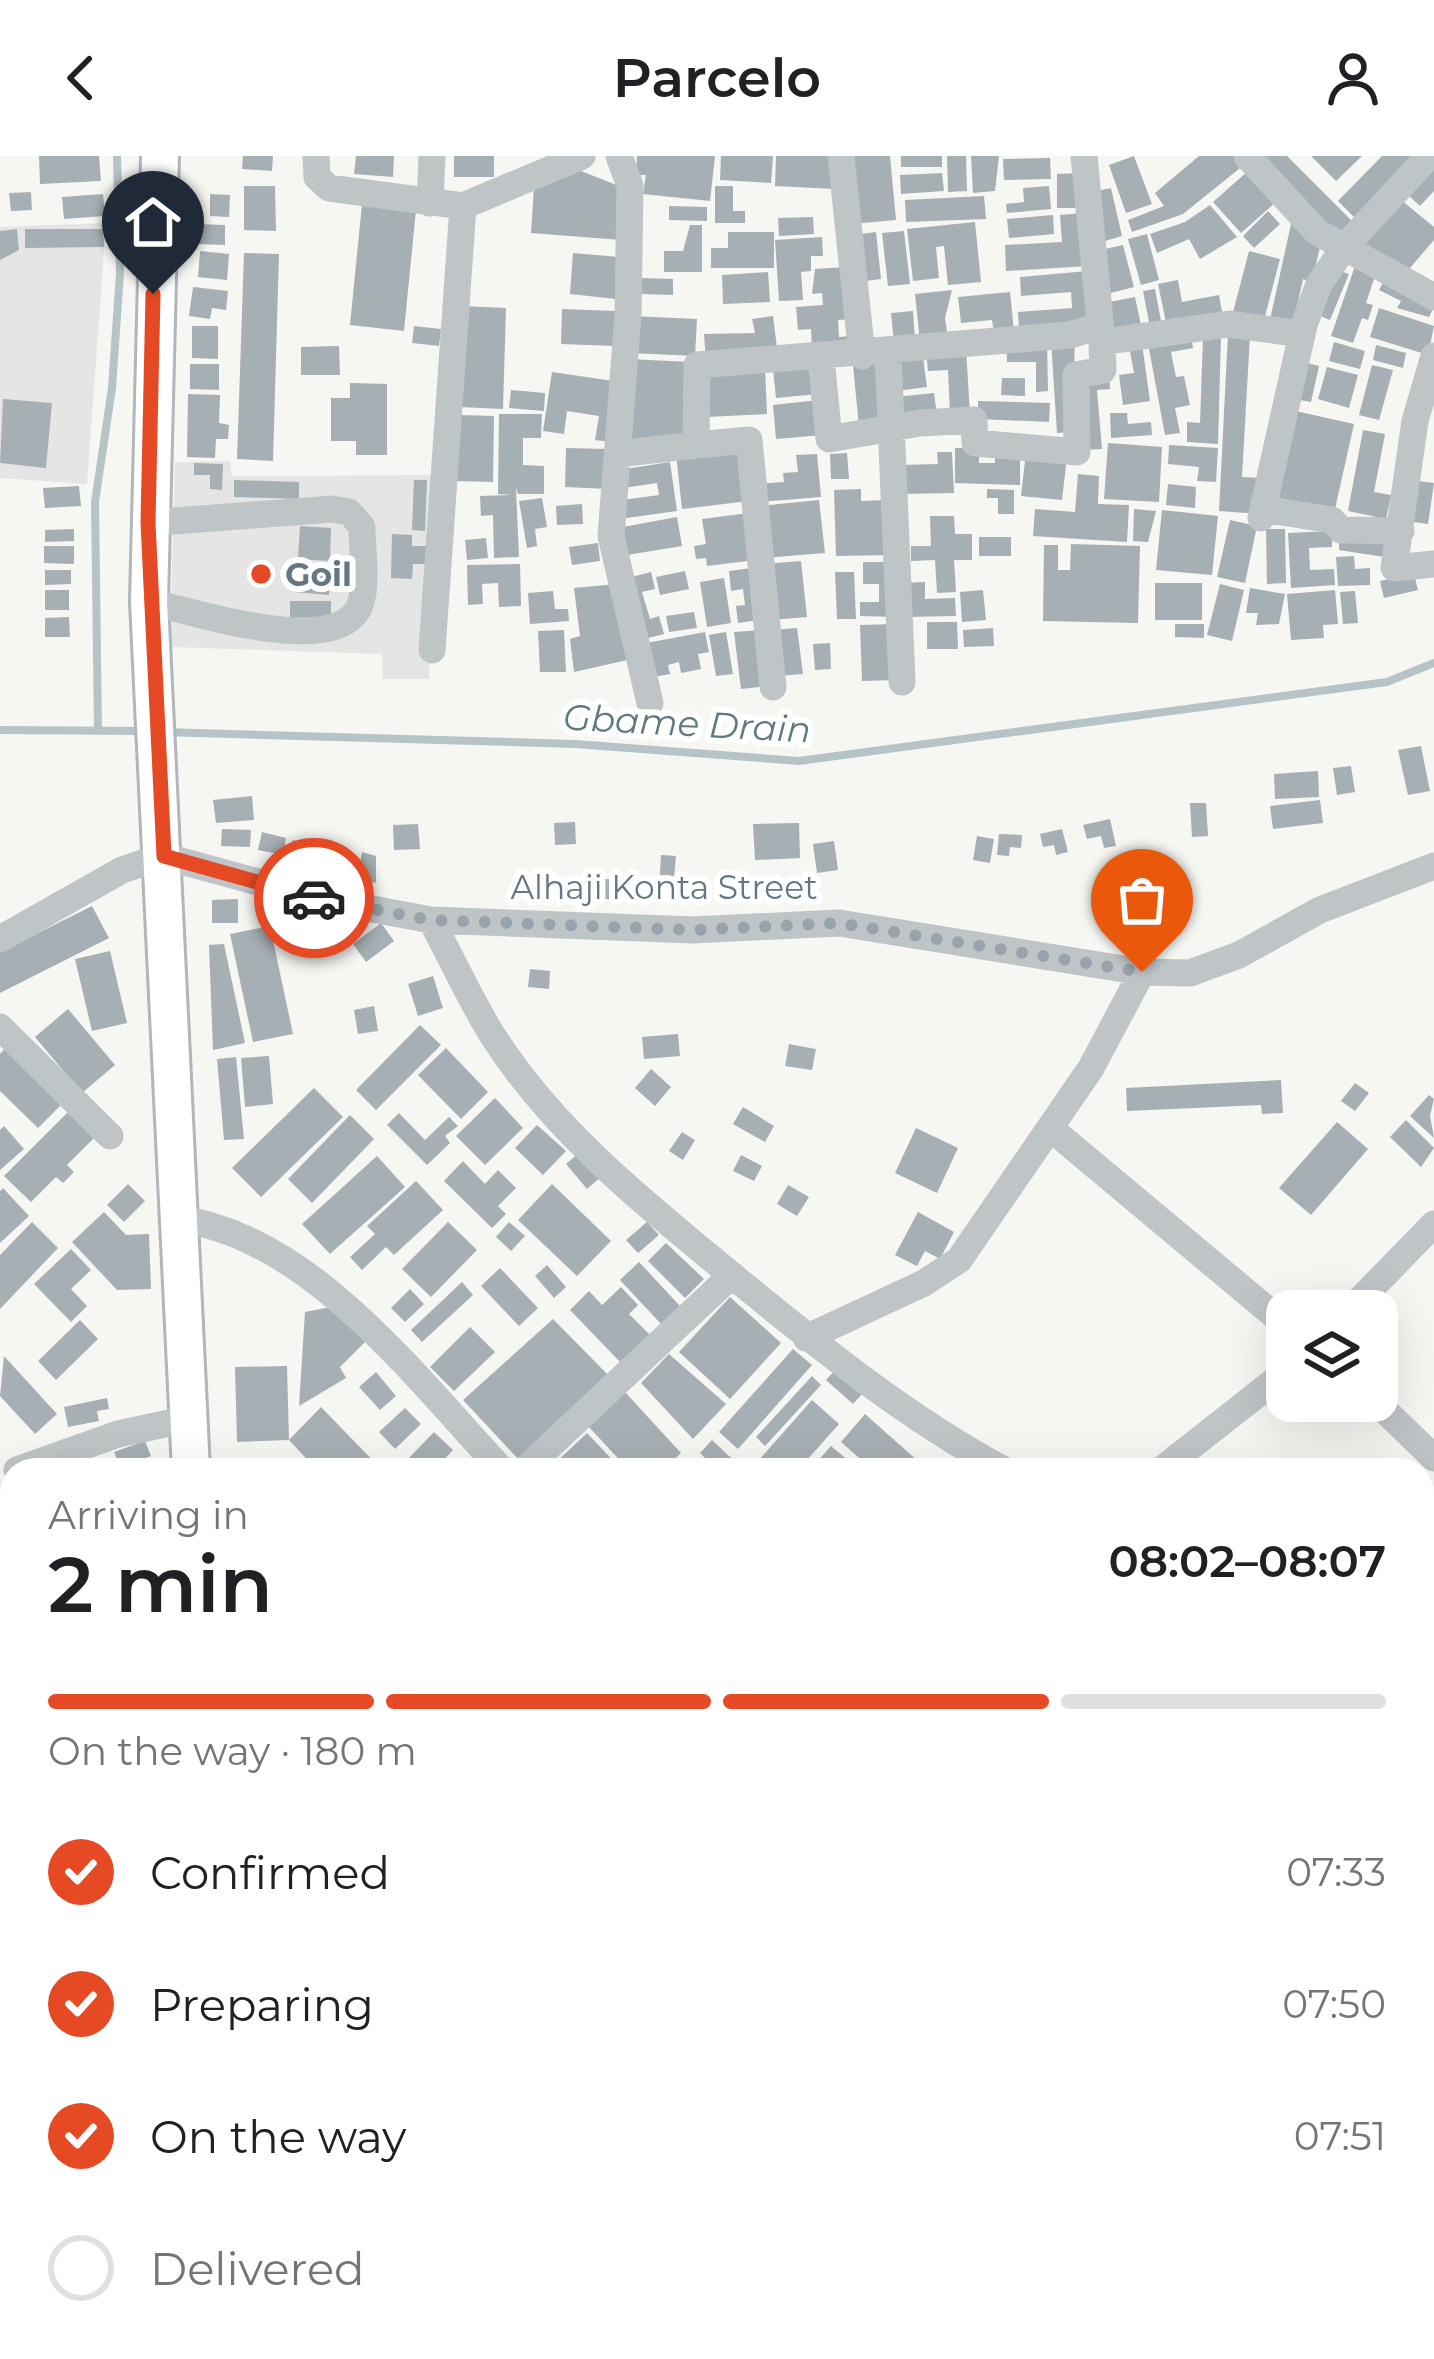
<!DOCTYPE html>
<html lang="en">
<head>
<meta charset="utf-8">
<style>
  :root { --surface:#fff; --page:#f6f6f6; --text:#202124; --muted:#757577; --line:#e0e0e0; --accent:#e54a24 }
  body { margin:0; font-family:Montserrat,sans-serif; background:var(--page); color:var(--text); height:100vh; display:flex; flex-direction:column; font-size:45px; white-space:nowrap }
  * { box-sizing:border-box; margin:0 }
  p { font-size:39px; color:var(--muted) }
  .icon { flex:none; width:66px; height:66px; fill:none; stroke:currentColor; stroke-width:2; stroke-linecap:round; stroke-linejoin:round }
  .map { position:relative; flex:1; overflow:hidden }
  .sheet { position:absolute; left:0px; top:1302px; width:1434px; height:903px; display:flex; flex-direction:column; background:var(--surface); border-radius:36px 36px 0 0; box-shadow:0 12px 48px #0002 }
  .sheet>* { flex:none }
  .fabs { position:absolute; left:1266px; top:1134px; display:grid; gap:24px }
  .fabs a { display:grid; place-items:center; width:132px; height:132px; border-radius:24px; background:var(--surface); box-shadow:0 12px 48px #0002; font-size:60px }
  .pin { position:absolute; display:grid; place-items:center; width:102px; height:102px; color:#fff; margin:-123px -51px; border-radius:50% 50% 50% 0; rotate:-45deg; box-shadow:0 0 12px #0007 }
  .pin .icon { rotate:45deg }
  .courier { position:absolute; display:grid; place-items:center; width:120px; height:120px; margin:-60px; border:9px solid #e54a24; border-radius:50%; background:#fff; color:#222; box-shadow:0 3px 15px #0007 }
  .headline em { font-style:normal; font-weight:600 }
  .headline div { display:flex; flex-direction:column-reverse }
  .headline { display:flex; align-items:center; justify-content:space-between; height:204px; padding:0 48px }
  h1 { font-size:78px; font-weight:600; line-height:90px }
  .bar { display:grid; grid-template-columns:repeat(4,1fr); gap:18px 12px; align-content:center; height:144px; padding:0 48px }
  .bar i { height:15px; border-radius:9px; background:var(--line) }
  .bar .active { background:var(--accent) }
  .bar p { grid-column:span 4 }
  ol { padding:0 48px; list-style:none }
  li { display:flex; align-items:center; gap:36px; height:132px }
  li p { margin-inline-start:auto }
  li .icon { padding:12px; border-radius:50%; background:var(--accent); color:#fff; stroke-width:4 }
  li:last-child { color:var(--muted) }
  li i { width:66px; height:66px; border:6px solid var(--line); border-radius:50% }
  header { display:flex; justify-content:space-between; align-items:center; height:156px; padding:0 48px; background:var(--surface); font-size:54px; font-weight:600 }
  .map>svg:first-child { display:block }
</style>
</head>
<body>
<header><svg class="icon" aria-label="back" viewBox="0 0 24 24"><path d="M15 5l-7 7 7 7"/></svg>Parcelo<svg class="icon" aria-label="person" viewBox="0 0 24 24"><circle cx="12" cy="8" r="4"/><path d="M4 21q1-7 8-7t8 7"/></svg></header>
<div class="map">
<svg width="1434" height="2203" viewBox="0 0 1434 2203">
  <rect width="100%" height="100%" fill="#f6f6f3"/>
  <path fill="#e4e5e4" d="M106 67 87 328 0 322V71Z
    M230 305 232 320 438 319 429 523H383L382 498 170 491 175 306Z"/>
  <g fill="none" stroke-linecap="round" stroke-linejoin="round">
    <path stroke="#b6c3c7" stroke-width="8" d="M0 574 142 575
      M98 574 95 346 112 232 120 117 117 0
      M163 576 575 588 799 605 1387 526 1434 507"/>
  </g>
  <path fill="#a6afb4" d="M39 0H99L101 25 40 28Z
    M243 0H273L272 15 242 13Z
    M356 0H394L393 21 354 18Z
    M454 0H494V21H454Z
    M637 0H715L710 45 643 38 646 19H636Z
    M721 0H773L771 27 720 24Z
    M776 0H836L835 33 775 30Z
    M846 0H890L896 64 852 68Z
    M901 0H942V11H901Z
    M947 0H966L967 35 948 36Z
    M971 0H999L995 35 973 37Z
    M1134 0 1152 48 1126 57 1109 9Z
    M1199 0H1238L1245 8 1183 58 1132 76 1128 64 1164 50 1155 37Z
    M1257 0H1287L1352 65 1337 80Z
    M1311 0H1362L1336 25Z
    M1382 0H1418L1356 63 1338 45Z
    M1050 2 1051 23 1004 24 1003 3Z
    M571 11 624 32 621 84 531 77 534 31Z
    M1434 11V35L1420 50 1408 39Z
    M1248 15 1276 46 1241 77 1213 46Z
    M942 17 944 35 901 38 900 19Z
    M1081 17V52H1057V18Z
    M244 30H275L276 75 244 74Z
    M715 30H733V55H745V67H715Z
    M1049 30 1051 53 1007 57 1006 48 1024 46 1023 32Z
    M1111 32 1122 80 1095 88 1091 36Z
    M31 36 32 54 11 55 9 37Z
    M103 38 105 60 64 63 62 41Z
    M210 38 230 39 229 61 210 60Z
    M984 40 986 63 906 66 905 44Z
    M1400 43 1434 71V84L1404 119 1359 89Z
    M362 48 416 54 404 175 350 169Z
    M1210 49 1237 81 1200 103 1189 83 1157 97 1150 78 1185 66Z
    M669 50 707 51V65L669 64Z
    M1268 55 1280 68 1254 92 1243 80Z
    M1084 57 1088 110 1006 115 1005 89 1062 86 1060 59Z
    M1053 59 1054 78 1009 82 1007 63Z
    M1293 59 1320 91 1312 126 1303 123 1293 169 1270 164Z
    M813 61 814 78 779 80 778 62Z
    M975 66 981 126 948 129 944 90 936 91 939 122 913 125 907 73Z
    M197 68 225 69V89L197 88Z
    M690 69H702V116H664V95H683Z
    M17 73 19 94 0 104V75Z
    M25 73H103L104 91 25 92Z
    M904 75 910 128 888 130 882 77Z
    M728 76H774V112H711V92H728Z
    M876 76 881 123 858 126 852 79Z
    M1147 78 1159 124 1141 129 1128 83Z
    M822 81 823 100H811V115L801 116 803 144 779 145 775 84Z
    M1123 89 1134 131 1107 138 1096 95Z
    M200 95 229 98 227 124 198 121Z
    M1249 95 1280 103 1263 168 1232 160Z
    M244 97 279 98 273 305 237 303Z
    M573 97 619 101 616 143 570 138Z
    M1356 107 1377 114 1366 147 1373 149 1368 164 1362 162 1353 187 1331 180Z
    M846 111 851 163 838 164 839 181 850 180 851 190 812 193 811 173 798 174 796 151 823 149 822 137 812 138 815 113Z
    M1337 114 1349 118 1330 164 1318 159Z
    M1088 115 1092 168 1019 173 1018 156 1072 152 1071 136 1021 140 1020 121Z
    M768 116 770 146 723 148 722 119Z
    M641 122 673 123V139L641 138Z
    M1385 123 1434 151 1429 161 1397 152 1401 145 1379 134Z
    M1178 124 1182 146 1219 139 1223 161 1167 171 1158 128Z
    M193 131 228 135 226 154 212 152 210 163 189 160Z
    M1155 133 1162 170 1150 171 1143 135Z
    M952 134 945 162 948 183 920 186 915 138Z
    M1010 136 1014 175 994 177 992 164 961 167 958 141Z
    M1135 141 1142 174 1106 181 1099 148Z
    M462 150 506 152 503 253 459 251Z
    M1379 152 1434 170 1428 199 1370 181Z
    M562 153 616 155 615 190 561 188Z
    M913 155 915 185 894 187 891 157Z
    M632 160 697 163 695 200 630 197Z
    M773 160 778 200 706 206 704 178 755 177 752 163Z
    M192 170H218V203L192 202Z
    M414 170 441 173 439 190 412 187Z
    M1190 174 1193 192 1171 196 1176 221 1184 220 1190 249 1175 252 1180 277 1165 279 1147 182Z
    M1228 178 1250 179 1242 321 1261 322 1259 358 1219 355Z
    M1203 180H1221L1218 288 1187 286V266L1200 267Z
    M1075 182 1072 276 1057 277 1051 184Z
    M1006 185H1047L1048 235 1036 236V206H1007Z
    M1334 186 1365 195 1360 213 1329 205Z
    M1142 188 1150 245 1123 249 1119 219 1134 217 1129 190Z
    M1376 189 1406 197 1403 212 1373 204Z
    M339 190 340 219H301V191Z
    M966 192 970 259 950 260 948 214 928 215 926 194Z
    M923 201 927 231 896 235 892 205Z
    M628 203 691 206 692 284 622 292Z
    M883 206 889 268 859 271 853 209Z
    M1302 206 1319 210 1311 246 1294 243Z
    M190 208H219V234L190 233Z
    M815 209 818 238 776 242 773 213Z
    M1372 209 1393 214 1379 264 1359 259Z
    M1327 211 1358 219 1349 252 1318 243Z
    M765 212 767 258 705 261 703 214Z
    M552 216 620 226 611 286 595 284 599 260 567 255 564 278 543 275Z
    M1109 219 1110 233 1097 234 1102 293 1082 294V225Z
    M1002 222H1025V240L1001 239Z
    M350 227 387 228V299H356V285H331V242H350Z
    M511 234 545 237 544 255 509 252Z
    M934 237 937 259 898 263 895 241Z
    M188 238 220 239 219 267 229 269 228 283H216L215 302 187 301Z
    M3 243 52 247 46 312 0 307Z
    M819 244 822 279 776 283 773 249Z
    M978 245 1050 247 1049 266 978 263Z
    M1291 254 1354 268 1333 362 1270 348Z
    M1110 257H1127L1128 268 1151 266 1152 279 1111 282Z
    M499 258H542L541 282H523V309L544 310V338H518L516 332 519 401 494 402 493 359 481 360 480 340 512 339 498 338Z
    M458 259 494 260 493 326 456 325Z
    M1363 274 1385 278 1374 336 1391 339 1386 363 1348 355Z
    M1108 287 1162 291 1159 346 1104 343Z
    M1169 289 1218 292 1216 326 1197 325 1199 311 1168 308Z
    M742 291 749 345 682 353 676 298Z
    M566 292 609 293 608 333 565 331Z
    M955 292H979V307H995V294H1020V329L955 327Z
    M937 296H952L954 337 899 338V309L938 308Z
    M1026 296 1067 301 1062 344 1021 340Z
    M847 297 849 323H831L830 298Z
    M817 298 821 341 758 346 756 328 784 326 783 317 798 316 796 299Z
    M670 306 677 355 619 363 622 344 659 339 657 327 623 332 625 313Z
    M194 307 223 308 222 334 210 333V319H194Z
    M1078 318 1099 320 1098 348 1129 349 1127 386 1033 380 1035 353 1075 356Z
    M234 324 299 326V343L234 341Z
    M414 324H427L425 375 412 374Z
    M1411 324 1434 327 1428 368 1406 365Z
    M1168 328 1196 331 1195 352 1166 349Z
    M79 330 81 350 45 352 43 332Z
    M861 333V345L890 344 891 399 836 400 834 334Z
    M987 333 1014 334V358H998V342H987Z
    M542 342 547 371 535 373 537 390 527 392 519 345Z
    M819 344 825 397 764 402 759 350Z
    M582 348 583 368 557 369 556 350Z
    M1134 353 1156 355 1148 386 1133 385Z
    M1162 354 1218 360 1212 419 1156 414Z
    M749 357 755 404 707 410 706 402 696 403 694 390 706 388 702 363Z
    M930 360H954L955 378H972V404H954L956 436 937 437 935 404 911 405V390H931Z
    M677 361 682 390 627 399 623 371Z
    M1230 364 1257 370 1245 427 1217 421Z
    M300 370 331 372 330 405 298 403Z
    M74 373V385L45 386V374Z
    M1266 373H1285L1286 427 1267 428Z
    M1332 375V391L1309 392 1310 414 1334 413 1335 429 1291 432 1288 377Z
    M392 378 412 379V390H426L425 408H413L412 423 391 422Z
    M1339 378 1392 379 1391 402 1339 394Z
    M979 381H1011V400H979Z
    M486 382 488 402 467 404 465 384Z
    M598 387 600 405 572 409 569 391Z
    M1071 388 1140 390 1138 467 1043 465 1044 389H1058V414H1070Z
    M44 390H74V408L44 407Z
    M1354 400 1355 413 1370 412V429L1338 430 1336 401Z
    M801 405 807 461 770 464 765 408Z
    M863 406H895L894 461 860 460V446H879V428H863Z
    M520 408 521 450 499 451 498 427 482 428 483 448 468 449 467 409Z
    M295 410 330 413 329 439 294 436Z
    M752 412 759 464 738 467 736 450 745 449 743 433 731 435 729 415Z
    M45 414H71V428L45 429Z
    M685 415 689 433 660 439 656 421Z
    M651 416 655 433 642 436 650 463 659 460 664 478 640 484 624 423Z
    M835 416H854L856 463H837Z
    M1414 418 1418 434 1384 442 1380 425Z
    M724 422 731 467 707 471 700 426Z
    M925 426V443L955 442 956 460 905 461 903 427Z
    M1155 427H1202V464H1155Z
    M617 428 632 503 574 516 570 483 580 480 574 432Z
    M1220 428 1244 434 1232 485 1207 479Z
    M1250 432 1285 438 1279 468 1256 469 1258 457H1246Z
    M45 434H69V454H45Z
    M983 434 986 464 962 466 960 436Z
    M1335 434 1338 468 1323 469 1324 482 1291 484 1287 438Z
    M553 435 555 453H568L569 465 530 468 528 437Z
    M1355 435 1358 467 1343 468 1340 436Z
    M290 445H331V468L290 467Z
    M694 456 697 472 669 476 666 460Z
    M69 461 70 481H45V462Z
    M927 466H957L958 493H927Z
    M894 468 897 524 862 525 860 469Z
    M1175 468H1204V482L1175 481Z
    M797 472 803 518 776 520 771 474Z
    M993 472 994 490 964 491 963 474Z
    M564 474 566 516H540L538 475Z
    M762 474 768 530 741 533 734 476Z
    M705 476 709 496 698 498 701 513 681 517 679 506 668 509 670 518 648 522 641 488Z
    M726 476 733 518 716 520 709 479Z
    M830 487 831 513 815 514 813 488Z
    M1421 590 1430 635 1408 639 1398 594Z
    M1351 610 1355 636 1337 639 1333 612Z
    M1318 615 1319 641 1275 643 1274 618Z
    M252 640 254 664 216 667 213 644Z
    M1320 644 1323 667 1273 673 1270 650Z
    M1190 647H1206L1208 680 1192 681Z
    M1110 663 1116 690 1104 692 1101 680 1087 683 1083 669Z
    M575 666 576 688 555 689 554 667Z
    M799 667 800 702 755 704 753 668Z
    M418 668 420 693 394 694 393 669Z
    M222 673 251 674 250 691 221 690Z
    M1062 673 1068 696 1056 699 1054 689 1043 691 1040 678Z
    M262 676 286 682 283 699 258 694Z
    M999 678 1022 679 1021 692 1010 691 1009 700 997 699Z
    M977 680 994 683 990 707 973 704Z
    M293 684 323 692 319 708 289 699Z
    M834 685 838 714 817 717 813 688Z
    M362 696 376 700V727L334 716 337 702 360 707Z
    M661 699 676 700 673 733 659 732Z
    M591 721 621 725 618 745 588 740Z
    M238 743V767H212V744Z
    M92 750 109 782 0 837V796Z
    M381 767 394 785 366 806 353 788Z
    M270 770 293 878 253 886 230 778Z
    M224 788 245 887 213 894 209 789Z
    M110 795 127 867 92 875 75 803Z
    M530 813 550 815 549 833 528 831Z
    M433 820 443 852 418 860 408 828Z
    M374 850 378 875 358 878 354 854Z
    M68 853 115 909 82 937 35 881Z
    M420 869 441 889 376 954 356 934Z
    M678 878 680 900 644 903 642 881Z
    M11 886 68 942 38 972 0 935V898Z
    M789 888 816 893 812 914 785 910Z
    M446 892 488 936 461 963 418 919Z
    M269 900 273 948 245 951 241 902Z
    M236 901 244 983 224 984 217 903Z
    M651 913 671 931 655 950 635 932Z
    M1281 924 1283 957 1262 958 1261 949 1127 955 1126 932Z
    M1355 927 1369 937 1355 955 1341 945Z
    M314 932 343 961 261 1041 232 1012Z
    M1429 939 1434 943 1430 960 1434 982 1410 960Z
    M495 942 523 972 485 1009 456 980Z
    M74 950 101 975 67 1009 74 1016 63 1027 56 1021 31 1046 4 1020Z
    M743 951 774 970 765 986 733 968Z
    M399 957 425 984 449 961 458 970 445 980 450 987 427 1009 387 969Z
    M350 959 374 983 312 1047 288 1023Z
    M1406 964 1434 992 1421 1011 1390 981Z
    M1337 966 1368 993 1311 1059 1279 1032Z
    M537 969 566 995 543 1019 515 992Z
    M4 970 24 993 0 1014V974Z
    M916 972 958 992 937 1037 895 1017Z
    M682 976 695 984 683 1004 669 995Z
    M580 996 601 1021 587 1033 566 1008Z
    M741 999 762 1010 754 1025 733 1015Z
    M377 1000 405 1031 330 1098 302 1068Z
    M463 1005 485 1028 498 1014 516 1032 498 1050 506 1058 492 1072 444 1025Z
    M416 1025 443 1054 394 1099 386 1091 362 1114 350 1101 375 1078 367 1070Z
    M128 1028 145 1045 124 1066 107 1049Z
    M552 1028 611 1085 577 1120 518 1064Z
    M788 1029 809 1041 797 1060 777 1048Z
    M3 1032 29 1060 0 1087V1035Z
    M104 1056 126 1079 149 1078 151 1133 117 1134 72 1086Z
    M918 1056 954 1076 940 1103 925 1095 917 1110 895 1099Z
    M32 1066 58 1092 0 1153V1099Z
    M448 1066 477 1094 431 1141 402 1113Z
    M509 1066 525 1080 511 1095 496 1081Z
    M647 1066 659 1079 638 1097 626 1084Z
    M666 1087 704 1123 685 1142 648 1105Z
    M71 1093 91 1114 71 1133 87 1150 71 1166 34 1128Z
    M639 1106 680 1150 661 1168 620 1124Z
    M547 1109 566 1131 554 1142 535 1120Z
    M500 1112 538 1152 519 1170 481 1130Z
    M462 1126 473 1139 422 1186 411 1174Z
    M621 1131 638 1149 629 1158 652 1181 623 1209 570 1154 589 1135 602 1149Z
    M410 1133 424 1148 405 1166 391 1152Z
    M730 1141 781 1187 730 1243 679 1196Z
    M331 1151 365 1186 340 1211 346 1222 299 1250 305 1156Z
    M553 1163 614 1225 521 1306 463 1244Z
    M80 1164 98 1183 56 1224 38 1205Z
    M470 1171 495 1196 454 1235 430 1211Z
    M793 1193 812 1209 738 1293 719 1276Z
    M669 1198 726 1248 693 1283 641 1227Z
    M4 1200 57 1258 35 1278 0 1240Z
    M287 1210 289 1284 321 1251 382 1314H317L289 1284 237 1286 235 1211Z
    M836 1213 863 1237 853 1248 826 1224Z
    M376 1216 396 1240 380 1254 359 1231Z
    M812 1220 821 1229 765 1290 756 1281Z
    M625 1236 681 1297 663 1314H629L588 1270Z
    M107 1242 109 1253 97 1255 99 1265 68 1271 64 1251Z
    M812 1244 839 1268 798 1314H750Z
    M405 1252 421 1268 395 1293 379 1276Z
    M865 1258 928 1314H873L841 1286Z
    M434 1276 453 1294 434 1314H415L406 1305Z
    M587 1277 622 1314 551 1311Z
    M712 1284 744 1314H717L700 1297Z
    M145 1285 151 1300 121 1312 114 1296Z
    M831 1290 857 1312 854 1314H810Z"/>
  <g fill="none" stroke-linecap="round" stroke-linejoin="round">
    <g stroke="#b1b6ba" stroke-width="42">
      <path id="major" d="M160 0 149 446 191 1314
        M228 2203V2193"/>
    </g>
    <path stroke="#bfc4c7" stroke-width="27" d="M316 0 317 21 329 32 463 50 582 0
      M619 0 630 30 628 159 611 380 650 547
      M841 0 862 200
      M1084 0 1102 186 1229 168 1302 178
      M1247 0 1317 76 1434 141
      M430 47 432 0
      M888 196 902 526
      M1434 200 1415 265 1394 412 1434 408
      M821 202 829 283 920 267 974 264 975 287 1077 296 1076 219 1103 214 1102 186
      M696 289 749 284 773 531
      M617 298 696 289 697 209 1070 179 1099 170
      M1263 353 1332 364 1341 374 1401 375
      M1261 362 1304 169 1319 128 1346 89 1429 0
      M148 367 332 353 349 356 362 371C362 393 367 425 361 446 343 506 193 455 149 446
      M432 494 463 50
      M431 764C451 801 469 841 491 877 551 973 643 1046 729 1117 816 1188 904 1260 1004 1314
      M0 783 122 714 163 700 324 744 431 764 693 774 839 767 1142 816 1190 817 1239 799 1320 754 1434 710
      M0 871 110 980
      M1050 972 1287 1170
      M177 1063C308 1078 416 1222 502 1314
      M1349 1155 1434 1068
      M806 1182 924 1127 959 1104 1091 912 1142 816
      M1375 1245 1434 1302
      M17 1314 118 1278 188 1263
      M524 1314 732 1119
      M1161 1314 1287 1215
      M0 1640 12 1644
      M1422 1645 1434 1656
      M1422 1886 1434 1876
      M0 2105 12 2112
      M383 2193 393 2203
      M745 2193 756 2203
      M1411 2193 1413 2203
      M144 2203 152 2193
      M798 2203 808 2193"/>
    <use href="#major" stroke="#fff" stroke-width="36"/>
  </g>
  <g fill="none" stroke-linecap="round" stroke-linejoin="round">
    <path stroke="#98a3ab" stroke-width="12" stroke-dasharray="0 21.6" d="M314 742 431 764 693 774 838 767 1142 816"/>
    <path stroke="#e54a24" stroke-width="15" d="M153 138 148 367 164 700 314 742"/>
  </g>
  <circle fill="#e54a24" stroke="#fff" stroke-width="4.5" cx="261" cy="418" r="12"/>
  <g text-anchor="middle" stroke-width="12" stroke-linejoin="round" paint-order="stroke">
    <g font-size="33" font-weight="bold" fill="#657784" stroke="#fff" text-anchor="start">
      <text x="285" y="430">Goil</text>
    </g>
    <g font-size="33" fill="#657784" stroke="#fff">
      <text x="664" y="743">Alhaji Konta Street</text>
    </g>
    <g font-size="36" font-style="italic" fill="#607981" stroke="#fff">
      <text transform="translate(687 567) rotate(3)" y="13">Gbame Drain</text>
    </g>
  </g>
</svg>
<div class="fabs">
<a><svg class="icon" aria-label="layers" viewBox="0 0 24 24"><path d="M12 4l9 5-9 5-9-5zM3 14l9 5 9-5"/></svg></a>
</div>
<div class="pin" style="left:1142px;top:816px;background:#ea580c"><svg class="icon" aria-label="bag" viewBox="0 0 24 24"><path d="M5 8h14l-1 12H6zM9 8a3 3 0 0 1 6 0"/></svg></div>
<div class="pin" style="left:153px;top:138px;background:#1f2937"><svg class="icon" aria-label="home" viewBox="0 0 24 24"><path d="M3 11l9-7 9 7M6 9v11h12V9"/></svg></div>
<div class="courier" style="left:314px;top:742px"><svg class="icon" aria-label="car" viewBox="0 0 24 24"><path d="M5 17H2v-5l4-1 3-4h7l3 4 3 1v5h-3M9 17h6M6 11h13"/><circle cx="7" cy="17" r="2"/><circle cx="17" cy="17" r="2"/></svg></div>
<section class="sheet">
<div class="headline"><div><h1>2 min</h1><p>Arriving in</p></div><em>08:02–08:07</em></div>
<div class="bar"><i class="active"></i><i class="active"></i><i class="active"></i><i></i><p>On the way · 180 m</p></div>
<ol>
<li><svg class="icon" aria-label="check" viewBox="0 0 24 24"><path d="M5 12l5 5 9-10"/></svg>Confirmed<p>07:33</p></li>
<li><svg class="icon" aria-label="check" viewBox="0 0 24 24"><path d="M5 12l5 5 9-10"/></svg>Preparing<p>07:50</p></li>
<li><svg class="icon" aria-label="check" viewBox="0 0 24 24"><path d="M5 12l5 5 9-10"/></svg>On the way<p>07:51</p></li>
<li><i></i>Delivered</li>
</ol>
</section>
</div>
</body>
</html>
